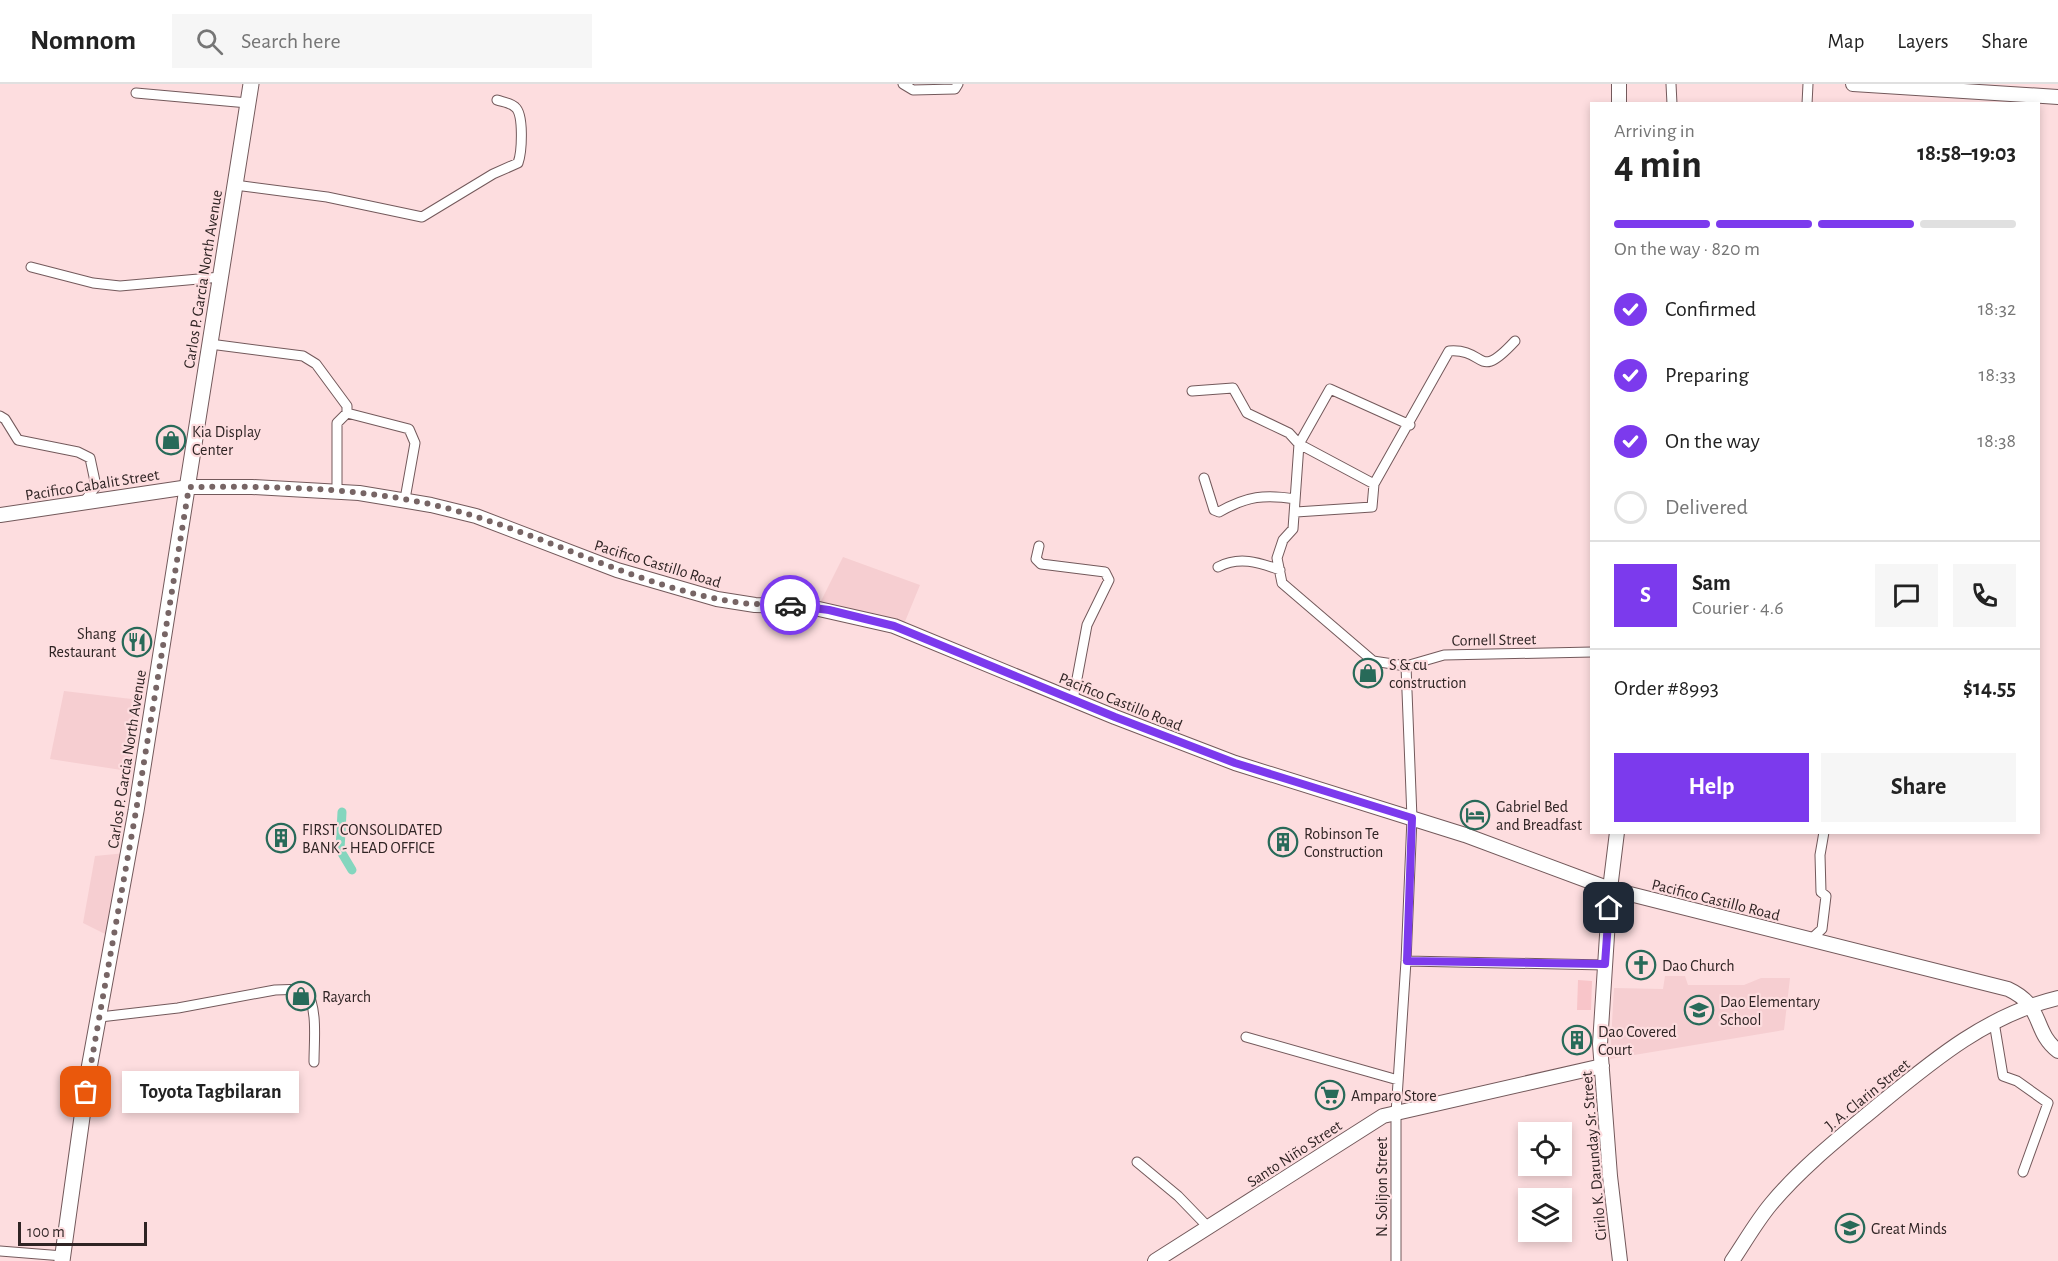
<!DOCTYPE html>
<html lang="en">
<head>
<meta charset="utf-8">
<style>
  :root { --surface:#fff; --page:#f6f6f6; --text:#222; --muted:#767676; --line:#e0e0e0; --accent:#7c3aed }
  body { margin:0; font-family:"Alegreya Sans",sans-serif; background:var(--page); color:var(--text); height:100vh; display:flex; flex-direction:column; font-size:22px; white-space:nowrap }
  * { box-sizing:border-box; margin:0 }
  p { font-size:20px; color:var(--muted) }
  .icon { flex:none; width:33px; height:33px; fill:none; stroke:currentColor; stroke-width:2; stroke-linecap:round; stroke-linejoin:round }
  .map { position:relative; flex:1; overflow:hidden }
  .sheet { position:absolute; left:1590px; top:18px; width:450px; height:732px; display:flex; flex-direction:column; background:var(--surface); border-radius:0px; box-shadow:0 3px 9px #0003 }
  .sheet>* { flex:none }
  .tools { position:absolute; left:1518px; top:1038px; display:grid; gap:12px }
  .tools a { display:grid; place-items:center; width:54px; height:54px; border-radius:0px; background:var(--surface); box-shadow:0 3px 9px #0003; font-size:30px }
  .scale { position:absolute; left:18px; bottom:15px; width:129px; box-sizing:border-box; padding-left:6px; border:3px solid #2f2424; border-top:0; font-size:16px; line-height:21px; white-space:nowrap; color:#2f2424; -webkit-text-stroke:4px #fddddf; paint-order:stroke }
  .pin { position:absolute; display:grid; place-items:center; width:51px; height:51px; color:#fff; margin:-26px; border-radius:12px; box-shadow:0 3px 9px #0006 }
  .courier { position:absolute; display:grid; place-items:center; width:60px; height:60px; margin:-30px; border:4px solid #7c3aed; border-radius:50%; background:#fff; color:#222; box-shadow:0 2px 8px #0007 }
  .bubble { position:absolute; height:42px; border-radius:0px; background:var(--surface); box-shadow:0 3px 9px #0003; font-size:20px; font-weight:700; line-height:42px; text-align:center }
  .summary em { font-style:normal; font-weight:700 }
  .summary div { display:flex; flex-direction:column-reverse }
  .summary { display:flex; align-items:center; justify-content:space-between; height:102px; padding:0 24px }
  h1 { font-size:39px; font-weight:700; line-height:45px }
  .bar { display:grid; grid-template-columns:repeat(4,1fr); gap:9px 6px; align-content:center; height:72px; padding:0 24px }
  .bar i { height:8px; border-radius:4px; background:var(--line) }
  .bar .selected { background:var(--accent) }
  .bar p { grid-column:span 4 }
  .line { display:flex; align-items:center; gap:15px; padding:0 24px; border-top:2px solid var(--line) }
  .line div { flex:1 }
  .round { display:grid; place-items:center; flex:none; width:63px; height:63px; border-radius:0px; background:var(--page) }
  ol { padding:0 24px; list-style:none }
  li { display:flex; align-items:center; gap:18px; height:66px }
  li p { margin-inline-start:auto }
  li .icon { padding:6px; border-radius:50%; background:var(--accent); color:#fff; stroke-width:4 }
  li:last-child { color:var(--muted) }
  li i { width:33px; height:33px; border:3px solid var(--line); border-radius:50% }
  .cta { display:flex; gap:12px; margin-top:auto; padding:12px 24px }
  .cta a { flex:1; height:69px; border-radius:0px; background:var(--accent); color:#fff; font-size:24px; font-weight:700; line-height:69px; text-align:center }
  .cta a+a { background:var(--page); color:var(--text) }
  header { display:flex; align-items:center; gap:36px; box-sizing:border-box; height:84px; padding:0 30px; background:var(--surface); border-bottom:2px solid var(--line) }
  header strong { font-size:28px }
  nav { display:flex; gap:33px; margin-inline-start:auto; font-size:21px }
  .search { width:420px; height:54px; background:var(--page); display:flex; align-items:center; gap:15px; box-sizing:border-box; padding:0 21px; border-radius:0px; color:var(--muted); font-size:22px }
  .map>svg:first-child { display:block }
</style>
</head>
<body>
<header>
<strong>Nomnom</strong>
<div class="search"><svg class="icon" aria-label="search" viewBox="0 0 24 24"><circle cx="10" cy="10" r="6"/><path d="M15 15l6 6"/></svg>Search here</div>
<nav><a>Map</a><a>Layers</a><a>Share</a></nav>
</header>
<div class="map">
<svg width="2058" height="1177" viewBox="0 0 2058 1177">
  <rect width="100%" height="100%" fill="#fddddf"/>
  <path fill="#f6ced1" d="M843 473 920 501 904 540 820 519Z
    M64 607 140 616 128 687 50 675Z
    M126 769 111 853 83 839 95 772Z
    M1665 892H1685L1688 901H1744L1761 894H1790L1784 946 1610 975 1614 904 1663 905Z"/>
  <path fill="#f8c5c9" d="M1578 896 1592 897 1591 926H1577Z"/>
  <g fill="none" stroke-linecap="round" stroke-linejoin="round">
    <path stroke="#84d6be" stroke-width="9" d="M342 728 340 766 352 786"/>
    <g stroke="#73595b" stroke-width="11">
      <path id="street" d="M903 0 913 6 955 5 958 0
        M1671 0 1672 20
        M136 9 248 19
        M1807 20 1808 0
        M235 101 327 113 422 133 493 90 518 79C522 68 524 30 515 23 511 19 503 18 497 16
        M31 183 93 199 120 202 221 193
        M210 260 303 272 316 280 347 322V329
        M1192 307 1233 304 1247 329 1289 349 1299 360 1293 445 1283 456 1277 474 1282 499 1373 577 1406 582 1444 571 1592 568
        M0 332 5 335 18 356 78 368 90 374 96 402 84 418
        M1410 341 1330 305 1299 360 1374 400 1449 267C1487 264 1476 299 1515 257
        M1204 394 1214 426 1219 428C1247 412 1265 410 1295 415
        M337 408V339L347 329 409 345 415 359 405 415
        M1296 428 1372 423 1374 400
        M1039 462 1036 475 1041 480 1105 488 1109 496 1087 541 1073 616
        M1218 483C1239 472 1258 478 1280 486
        M1810 856 1822 845 1826 812 1821 808 1820 771 1824 748
        M1406 877 1605 881
        M100 933 178 924 275 906 306 905C318 926 314 955 314 978
        M1994 938 2003 992 2017 997 2048 1019 2023 1088
        M1246 953 1398 996
        M1137 1078 1178 1112 1209 1144
        M0 1167 63 1172
        M1396 1177V1029L1406 877 1412 734 1406 582"/>
    </g>
    <g stroke="#73595b" stroke-width="16">
      <path id="secondary" d="M1853 0 2058 13
        M1619 20V0
        M0 431 189 403H252L359 409 431 421 476 432 617 486 717 515 755 521 810 523 894 542 1115 633 1235 679 1465 751 1610 805 2008 905C2045 922 2032 947 2058 967
        M1617 748 1610 805 1600 960 1610 1092 1620 1177
        M1155 1177 1383 1032 1602 982
        M1732 1177C1745 1158 1756 1138 1771 1120 1801 1084 1839 1054 1875 1024 1931 978 1986 931 2058 914"/>
    </g>
    <g stroke="#73595b" stroke-width="17">
      <path id="primary" d="M62 1177 88 990 136 727 251 0"/>
    </g>
    <use href="#street" stroke="#fff" stroke-width="9"/>
    <use href="#secondary" stroke="#fff" stroke-width="14"/>
    <use href="#primary" stroke="#fff" stroke-width="15"/>
  </g>
  <g fill="none" stroke-linecap="round" stroke-linejoin="round">
    <path stroke="#776565" stroke-width="6" stroke-dasharray="0 10.8" d="M86 1008 136 727 189 403C284 402 386 403 477 433 563 460 645 504 735 518 753 521 772 520 790 521"/>
    <path stroke="#7c3aed" stroke-width="8" d="M790 521 829 526 894 542 1115 633 1235 679 1412 734 1407 877 1605 880 1609 824"/>
  </g>
  <defs>
    <g id="shop-ring" transform="scale(1.5)"><circle r="9.5" fill="#fddddf" stroke="#286a59" stroke-width="1.5"/><path d="M-5-2.5h2.3a2.7 3.5 0 0 1 5.4 0H5L5.5 6h-11ZM-1.5-2.5h3a1.5 2.3 0 0 0-3 0Z" fill="#286a59"/></g>
    <g id="restaurant-ring" transform="scale(1.5)"><circle r="9.5" fill="#fddddf" stroke="#286a59" stroke-width="1.5"/><path d="M-5-6h1v4h1v-4h1v4h1v-4h1v5L-1.5 .5V6h-2V.5L-5-1ZM5-6V6H3V1.5H1.5Q1.5-4 5-6Z" fill="#286a59"/></g>
    <g id="hotel-ring" transform="scale(1.5)"><circle r="9.5" fill="#fddddf" stroke="#286a59" stroke-width="1.5"/><path d="M-6-4.5h1.5V1H6V5H4.5V3h-9V5H-6ZM-4 0a1.8 1.8 0 1 1 3.6 0ZM.5 0V-2.5h3Q6-2.5 6 0Z" fill="#286a59"/></g>
    <g id="building-ring" transform="scale(1.5)"><circle r="9.5" fill="#fddddf" stroke="#286a59" stroke-width="1.5"/><path d="M-4-6H4V6H1V3H-1V6H-4ZM-2.5-4.3h1.7v1.8h-1.7ZM.8-4.3h1.7v1.8H.8ZM-2.5-1h1.7V.8h-1.7ZM.8-1h1.7V.8H.8Z" fill="#286a59"/></g>
    <g id="church-ring" transform="scale(1.5)"><circle r="9.5" fill="#fddddf" stroke="#286a59" stroke-width="1.5"/><path d="M-1.2-6h2.4v3.5h3.3v2.4h-3.3V6h-2.4V-.1h-3.3v-2.4h3.3Z" fill="#286a59"/></g>
    <g id="school-ring" transform="scale(1.5)"><circle r="9.5" fill="#fddddf" stroke="#286a59" stroke-width="1.5"/><path d="M0-5L7-2L0 1L-7-2ZM-4 1L0 2.5L4 1V4Q0 6-4 4Z" fill="#286a59"/></g>
    <g id="supermarket-ring" transform="scale(1.5)"><circle r="9.5" fill="#fddddf" stroke="#286a59" stroke-width="1.5"/><path d="M-6-5.5h2.5l.6 2H6L4.5 2H-2.5L-4.4-4H-6ZM-1.5 3.2a1.3 1.3 0 1 0 .1 0ZM3 3.2a1.3 1.3 0 1 0 .1 0Z" fill="#286a59"/></g>
  </defs>
  <g fill-rule="evenodd">
    <use href="#shop-ring" x="171" y="356"/>
    <use href="#restaurant-ring" x="137" y="558"/>
    <use href="#shop-ring" x="1368" y="589"/>
    <use href="#hotel-ring" x="1475" y="731"/>
    <use href="#building-ring" x="281" y="754"/>
    <use href="#building-ring" x="1283" y="758"/>
    <use href="#church-ring" x="1641" y="881"/>
    <use href="#shop-ring" x="301" y="912"/>
    <use href="#school-ring" x="1699" y="926"/>
    <use href="#building-ring" x="1577" y="956"/>
    <use href="#supermarket-ring" x="1330" y="1011"/>
    <use href="#school-ring" x="1850" y="1144"/>
  </g>
  <g text-anchor="middle" stroke-width="4.5" stroke-linejoin="round" paint-order="stroke">
    <g font-size="16" fill="#2f2424" stroke="#fddddf">
      <text transform="translate(202 195) rotate(-81)" y="6">Carlos P. Garcia North Avenue</text>
      <text transform="translate(92 400) rotate(-9)" y="6">Pacifico Cabalit Street</text>
      <text transform="translate(658 479) rotate(17)" y="6">Pacifico Castillo Road</text>
      <text transform="translate(1494 555) rotate(-1)" y="6">Cornell Street</text>
      <text transform="translate(1121 617) rotate(22)" y="6">Pacifico Castillo Road</text>
      <text transform="translate(126 675) rotate(-81)" y="6">Carlos P. Garcia North Avenue</text>
      <text transform="translate(1716 815) rotate(14)" y="6">Pacifico Castillo Road</text>
      <text transform="translate(1867 1010) rotate(-39)" y="6">J. A. Clarin Street</text>
      <text transform="translate(1294 1069) rotate(-33)" y="6">Santo Niño Street</text>
      <text transform="translate(1593 1072) rotate(-95)" y="6">Cirilo K. Darunday Sr. Street</text>
      <text transform="translate(1381 1103) rotate(-90)" y="6">N. Solijon Street</text>
    </g>
    <g font-size="16" fill="#2f2424" stroke="#fddddf" text-anchor="start">
      <text x="192" y="353">Kia Display<tspan x="192" dy="18">Center</tspan></text>
      <text x="116" y="555" text-anchor="end">Shang<tspan x="116" dy="18">Restaurant</tspan></text>
      <text x="1389" y="586">S &amp; cu<tspan x="1389" dy="18">construction</tspan></text>
      <text x="1496" y="728">Gabriel Bed<tspan x="1496" dy="18">and Breadfast</tspan></text>
      <text x="302" y="751">FIRST CONSOLIDATED<tspan x="302" dy="18">BANK - HEAD OFFICE</tspan></text>
      <text x="1304" y="755">Robinson Te<tspan x="1304" dy="18">Construction</tspan></text>
      <text x="1662" y="887">Dao Church</text>
      <text x="322" y="918">Rayarch</text>
      <text x="1720" y="923">Dao Elementary<tspan x="1720" dy="18">School</tspan></text>
      <text x="1598" y="953">Dao Covered<tspan x="1598" dy="18">Court</tspan></text>
      <text x="1351" y="1017">Amparo Store</text>
      <text x="1871" y="1150">Great Minds</text>
    </g>
  </g>
</svg>
<div class="tools">
<a><svg class="icon" aria-label="locate" viewBox="0 0 24 24"><circle cx="12" cy="12" r="6"/><path d="M12 2v4M12 18v4M2 12h4M18 12h4"/></svg></a>
<a><svg class="icon" aria-label="layers" viewBox="0 0 24 24"><path d="M12 4l9 5-9 5-9-5zM3 14l9 5 9-5"/></svg></a>
</div>
<div class="scale">100 m</div>
<div class="pin" style="left:86px;top:1008px;background:#ea580c"><svg class="icon" aria-label="bag" viewBox="0 0 24 24"><path d="M5 8h14l-1 12H6zM9 8a3 3 0 0 1 6 0"/></svg></div>
<div class="pin" style="left:1609px;top:824px;background:#1f2937"><svg class="icon" aria-label="home" viewBox="0 0 24 24"><path d="M3 11l9-7 9 7M6 9v11h12V9"/></svg></div>
<div class="courier" style="left:790px;top:521px"><svg class="icon" aria-label="car" viewBox="0 0 24 24"><path d="M5 17H2v-5l4-1 3-4h7l3 4 3 1v5h-3M9 17h6M6 11h13"/><circle cx="7" cy="17" r="2"/><circle cx="17" cy="17" r="2"/></svg></div>
<div class="bubble" style="left:122px;top:987px;width:177px">Toyota Tagbilaran</div>
<section class="sheet">
<div class="summary"><div><h1>4 min</h1><p>Arriving in</p></div><em>18:58–19:03</em></div>
<div class="bar"><i class="selected"></i><i class="selected"></i><i class="selected"></i><i></i><p>On the way · 820 m</p></div>
<ol>
<li><svg class="icon" aria-label="check" viewBox="0 0 24 24"><path d="M5 12l5 5 9-10"/></svg>Confirmed<p>18:32</p></li>
<li><svg class="icon" aria-label="check" viewBox="0 0 24 24"><path d="M5 12l5 5 9-10"/></svg>Preparing<p>18:33</p></li>
<li><svg class="icon" aria-label="check" viewBox="0 0 24 24"><path d="M5 12l5 5 9-10"/></svg>On the way<p>18:38</p></li>
<li><i></i>Delivered</li>
</ol>
<div class="line" style="height:108px"><b class="round" style="background:var(--accent);color:#fff">S</b><div><b>Sam</b><p>Courier · 4.6</p></div><a class="round"><svg class="icon" aria-label="chat" viewBox="0 0 24 24"><path d="M4 5h16v11H9l-5 4z"/></svg></a><a class="round"><svg class="icon" aria-label="phone" viewBox="0 0 24 24"><path d="M5 4h4l2 5-3 2q2 4 5 5l2-3 5 2v4C11 20 4 13 5 4z"/></svg></a></div>
<div class="line" style="height:78px"><div>Order #8993</div><b>$14.55</b></div>
<div class="cta"><a>Help</a><a>Share</a></div>
</section>
</div>
</body>
</html>
